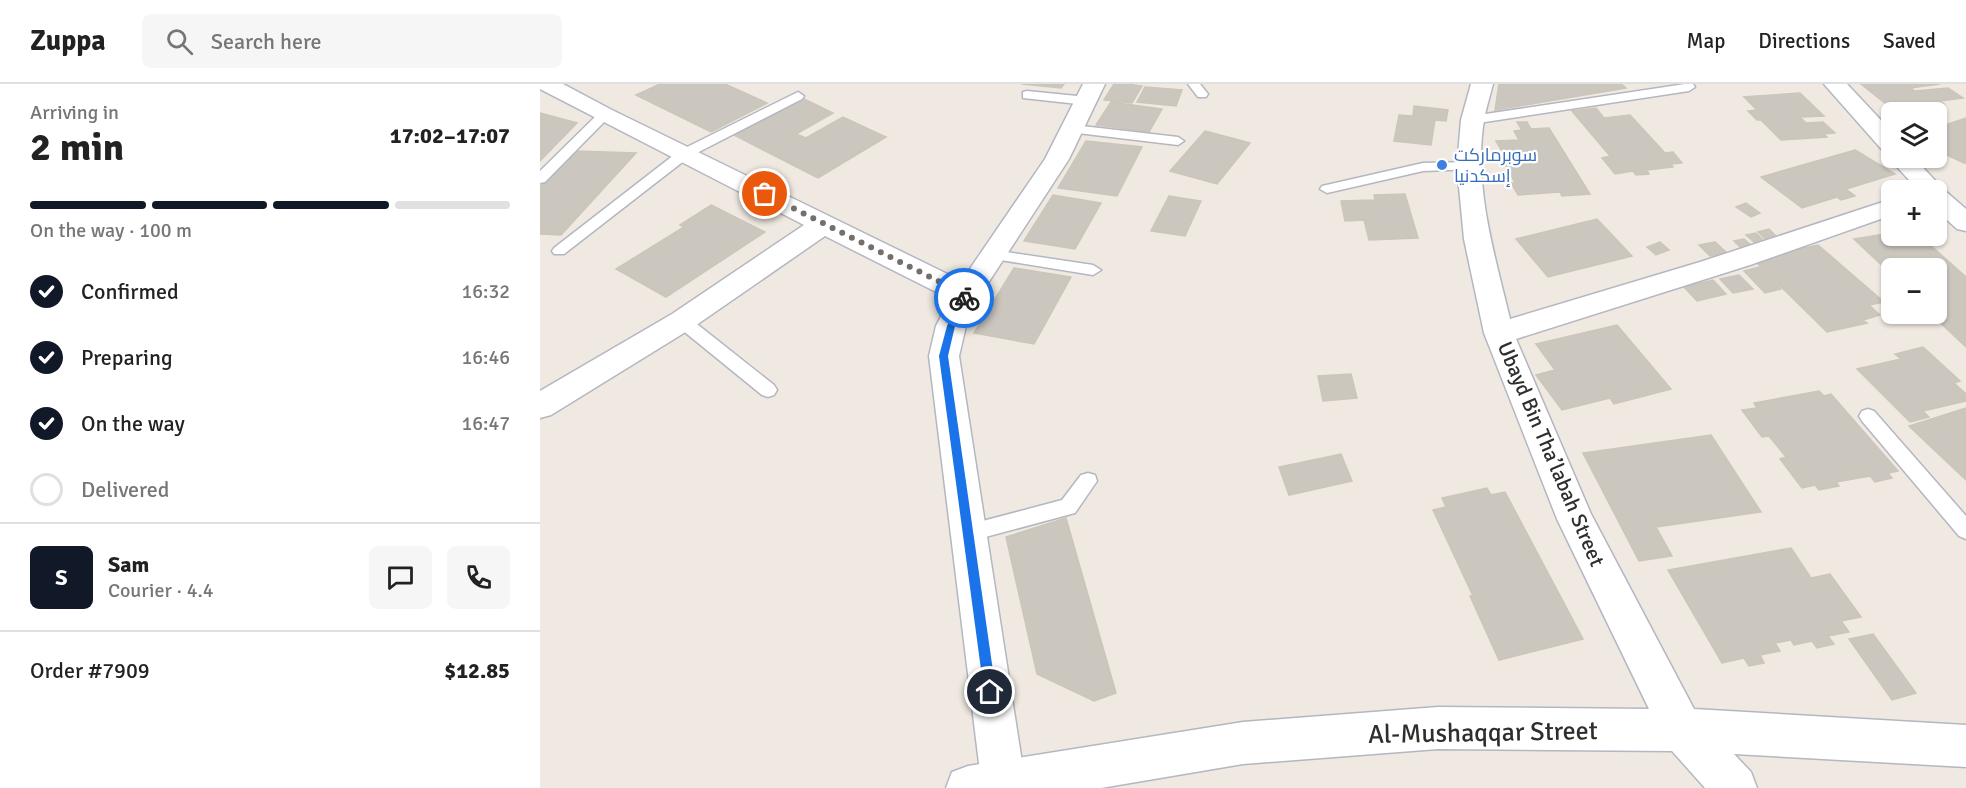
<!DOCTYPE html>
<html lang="en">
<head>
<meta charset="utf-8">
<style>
  :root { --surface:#fff; --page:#f6f6f6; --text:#222; --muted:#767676; --line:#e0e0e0; --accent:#111827 }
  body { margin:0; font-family:Signika,Cairo,sans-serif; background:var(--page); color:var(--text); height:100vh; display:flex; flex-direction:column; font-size:22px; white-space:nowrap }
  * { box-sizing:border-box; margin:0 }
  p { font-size:20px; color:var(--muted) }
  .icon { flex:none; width:33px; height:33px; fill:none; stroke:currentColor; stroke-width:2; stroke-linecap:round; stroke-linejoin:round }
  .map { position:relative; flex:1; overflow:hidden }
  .side { display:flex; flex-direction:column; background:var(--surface); width:540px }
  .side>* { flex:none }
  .buttons { position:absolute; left:1341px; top:18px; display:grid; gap:12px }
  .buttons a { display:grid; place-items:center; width:66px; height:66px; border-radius:9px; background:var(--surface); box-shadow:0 2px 4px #0004; font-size:30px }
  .pin { position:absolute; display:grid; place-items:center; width:51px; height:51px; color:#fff; margin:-26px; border:3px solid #fff; border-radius:50%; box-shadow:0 2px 6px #0007 }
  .courier { position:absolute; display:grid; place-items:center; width:60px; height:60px; margin:-30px; border:4px solid #1a73e8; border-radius:50%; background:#fff; color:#222; box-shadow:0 2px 8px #0007 }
  .headline em { font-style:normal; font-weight:700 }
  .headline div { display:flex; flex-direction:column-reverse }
  .headline { display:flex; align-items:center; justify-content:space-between; height:102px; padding:0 30px }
  h1 { font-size:39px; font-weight:700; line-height:45px }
  .bar { display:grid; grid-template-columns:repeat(4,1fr); gap:9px 6px; align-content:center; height:72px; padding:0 30px }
  .bar i { height:8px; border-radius:4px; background:var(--line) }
  .bar .current { background:var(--accent) }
  .bar p { grid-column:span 4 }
  .line { display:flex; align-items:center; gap:15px; padding:0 30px; border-top:2px solid var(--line) }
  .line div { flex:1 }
  .round { display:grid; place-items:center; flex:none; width:63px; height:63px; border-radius:9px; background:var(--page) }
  ol { padding:0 30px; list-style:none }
  li { display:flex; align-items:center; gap:18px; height:66px }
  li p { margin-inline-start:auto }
  li .icon { padding:6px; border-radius:50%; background:var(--accent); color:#fff; stroke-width:4 }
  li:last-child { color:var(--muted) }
  li i { width:33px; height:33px; border:3px solid var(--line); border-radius:50% }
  header { display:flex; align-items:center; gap:36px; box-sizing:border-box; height:84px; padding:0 30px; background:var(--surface); border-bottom:2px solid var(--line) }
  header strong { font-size:28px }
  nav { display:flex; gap:33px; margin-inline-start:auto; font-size:21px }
  .search { width:420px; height:54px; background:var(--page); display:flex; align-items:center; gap:15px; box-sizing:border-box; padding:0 21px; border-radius:9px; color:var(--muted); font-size:22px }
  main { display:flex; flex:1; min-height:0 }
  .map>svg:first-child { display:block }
</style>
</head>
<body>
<header>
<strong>Zuppa</strong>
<div class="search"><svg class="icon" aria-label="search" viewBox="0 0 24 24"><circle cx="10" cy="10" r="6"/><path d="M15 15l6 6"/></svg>Search here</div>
<nav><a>Map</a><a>Directions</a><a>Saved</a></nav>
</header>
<main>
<section class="side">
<div class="headline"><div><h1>2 min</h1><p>Arriving in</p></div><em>17:02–17:07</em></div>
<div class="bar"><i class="current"></i><i class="current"></i><i class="current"></i><i></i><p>On the way · 100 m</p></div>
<ol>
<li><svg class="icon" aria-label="check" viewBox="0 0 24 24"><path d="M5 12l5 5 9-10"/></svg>Confirmed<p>16:32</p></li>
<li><svg class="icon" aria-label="check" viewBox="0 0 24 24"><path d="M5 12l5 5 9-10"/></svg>Preparing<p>16:46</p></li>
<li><svg class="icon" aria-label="check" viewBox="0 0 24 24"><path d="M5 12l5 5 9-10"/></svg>On the way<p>16:47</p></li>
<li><i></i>Delivered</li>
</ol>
<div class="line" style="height:108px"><b class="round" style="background:var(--accent);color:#fff">S</b><div><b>Sam</b><p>Courier · 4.4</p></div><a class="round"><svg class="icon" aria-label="chat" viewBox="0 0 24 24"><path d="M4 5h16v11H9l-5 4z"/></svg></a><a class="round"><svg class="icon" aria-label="phone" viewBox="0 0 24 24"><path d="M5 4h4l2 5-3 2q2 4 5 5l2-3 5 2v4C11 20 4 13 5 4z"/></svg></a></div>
<div class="line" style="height:78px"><div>Order #7909</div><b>$12.85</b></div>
</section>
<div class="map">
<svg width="1426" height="704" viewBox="0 0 1426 704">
  <rect width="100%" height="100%" fill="#efe9e1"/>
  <path fill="#cbc7bf" stroke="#cbc5ba" stroke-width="1.5" d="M120 0H185L227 19 171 48 96 11Z
    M482 0H524L521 4Z
    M574 0H586L602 2 592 19 564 16Z
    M959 0H1081L1086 4 955 26Z
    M1321 0H1400L1370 4 1375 7 1408 4 1423 14 1400 17 1404 20 1377 24 1380 27 1356 28Z
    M605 3 642 6 636 22 597 18Z
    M1260 9 1284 32 1260 33 1266 39 1283 38 1295 49 1284 50 1287 53 1241 56 1221 36H1217L1208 27 1217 26 1204 13Z
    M262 14 293 29 256 50 266 54 303 33 346 53 278 94 194 51Z
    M571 18 622 25 609 48 556 41Z
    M874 22 908 26 906 37 895 36 891 61 854 57 859 31 873 32Z
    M1056 24 1064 34 1090 31 1125 69 1133 68 1142 79 1131 80 1133 83 1107 86 1109 90 1096 91 1093 87 1075 90 1062 74 1070 72 1032 27Z
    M0 29 37 39 0 77Z
    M1426 34V79H1424L1396 66V44Z
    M977 38H987L991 45 1009 44 1050 110 1022 112 1020 108 978 111 971 99H975L960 71H964L956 57 979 56 974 47 982 46Z
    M665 47 710 59 677 100 630 87Z
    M546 57 602 63 577 112 518 104Z
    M1315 66 1355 90 1306 105 1315 112 1301 116 1297 113 1262 124 1221 93Z
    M35 67 96 69 21 151 0 150V102Z
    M865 110 878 154 829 156 824 136 805 137 801 117 835 116 834 111Z
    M513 111 561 119 535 165 484 157Z
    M629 112 661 117 645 152 611 147Z
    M1206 119 1220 129 1211 133 1196 123Z
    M171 121 225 148 126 213 76 185 144 143 140 141Z
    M1057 135 1092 172 1008 193 976 155Z
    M1229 145 1236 152 1225 155 1218 148Z
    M1216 149 1224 157 1215 159 1206 151Z
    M1352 149V152H1380L1426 193V263L1391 230H1396V184H1352V191L1314 155Z
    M1204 155 1212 162 1201 164 1194 157Z
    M1120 158 1129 166 1116 171 1107 163Z
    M1175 158 1187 169 1170 172 1159 161Z
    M1278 161 1344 218 1329 221 1340 231 1323 236 1327 239 1287 248 1213 175Z
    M1219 183 1241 205 1225 209 1204 187Z
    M474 184 531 193 494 260 434 249Z
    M1199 191 1213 205 1193 209 1180 195Z
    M1173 196 1186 210 1157 217 1144 203Z
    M1077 241 1131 305 1074 320 1070 314 1022 326 996 291 1015 286 996 260Z
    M1383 263 1420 297 1414 299 1426 310V317L1383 327 1389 333 1370 338 1317 285 1361 275 1355 270Z
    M811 290 817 314 783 317 778 292Z
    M1279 307 1284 312 1291 310 1358 387 1348 389 1352 394 1335 398 1330 392 1296 398 1299 402 1279 406 1275 401 1262 404 1240 375 1246 373 1229 352 1222 353 1202 326 1217 324 1214 319Z
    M1426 324V396L1369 342Z
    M1171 351 1221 428 1116 443 1132 472 1099 477 1043 369Z
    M801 370 812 397 749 411 739 383Z
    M947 404 951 411 965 408 1043 555 959 576 930 512H933L893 426 906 423 902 414Z
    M526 434 576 609 554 617 497 590 466 453Z
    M1251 464 1271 494 1290 490 1321 533 1301 537 1309 548 1288 552 1294 560 1277 564 1272 557 1254 561 1251 556 1235 559 1240 567 1220 571 1224 579 1209 582 1204 574 1182 579 1128 486Z
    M1333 550 1376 609 1352 616 1309 555Z"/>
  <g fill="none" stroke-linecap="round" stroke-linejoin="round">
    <g stroke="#b4b7c1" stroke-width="3">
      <path id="lane" d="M648 0H660L668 10 666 13H658Z
        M1145 0H1153L1155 3 1149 7 932 40 926 36 932 32Z
        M487 7 547 13 553 17 547 21 483 14V8Z
        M258 8 264 12 262 15 149 73 24 170H14L12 167 14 164 139 67Z
        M64 27 70 31 68 34 5 98 0 99V87L60 28Z
        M533 41 638 53 644 57 638 61 529 48 527 45Z
        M929 78 934 79 936 82 934 85 883 87 787 109 780 105 782 102 883 79Z
        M453 166 553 181 561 186 553 191 448 174 446 171 448 168Z
        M142 231 148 233 234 301 237 306 234 311 228 313 222 311 136 241 134 237 136 233Z
        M1328 325 1334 327 1426 432V455L1419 452 1322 337 1319 332 1322 327Z
        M548 389 555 391 557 397 535 429 427 458 420 455 417 449 420 443 522 416 541 391Z"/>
    </g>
    <g stroke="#b4b7c1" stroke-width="3">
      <path id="street" d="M0 0H23L72 26 436 204 440 211 436 218 426 221 416 218 285 152 152 244 11 331 0 334V307L132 230 264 141 0 5Z
        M931 0H953C950 12 946 24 944 36 933 102 955 172 970 235L1160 178 1352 115V131L1210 181 976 255 1051 430 1154 625 1426 641V683L1194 670 1211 688 1217 704H1165L1132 667 898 665 703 680 561 704H406L412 688 428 682 703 638 898 623 1109 625 1017 435 944 249 924 155 917 82 921 36Z
        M1284 0H1307L1352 48V70L1344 68Z
        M1352 70V74H1374L1404 106 1426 125V147L1417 145 1396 126V106H1378L1349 74Z"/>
    </g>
    <g stroke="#b4b7c1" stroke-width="3">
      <path id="secondary" d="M543 0H565L529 75 439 213 426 242 419 272 486 704H442L389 272 396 242 412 211 505 75Z"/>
    </g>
    <use href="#lane" fill="#fff" fill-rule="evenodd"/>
    <use href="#street" fill="#fff" fill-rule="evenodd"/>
    <use href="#secondary" fill="#fff" fill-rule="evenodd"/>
  </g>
  <path fill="#1a73e8" d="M421 212 428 214 415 242 408 272 456 608 450 614 444 608 399 272 407 242Z"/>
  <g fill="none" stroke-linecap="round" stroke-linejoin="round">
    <path stroke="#726f6d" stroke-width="6" stroke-dasharray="0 10.8" d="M225 110 426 211 424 214"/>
  </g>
  <circle fill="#3f7fe0" stroke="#fff" stroke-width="2" cx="902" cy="81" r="6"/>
  <g text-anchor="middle" stroke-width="4.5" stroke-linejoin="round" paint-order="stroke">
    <g font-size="18" fill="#366cbe" stroke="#fff" text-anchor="start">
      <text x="914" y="77">سوبرماركت<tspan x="914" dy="21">إسكدنيا</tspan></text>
    </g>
    <g font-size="21" fill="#2e2e2e" stroke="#fff">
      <text transform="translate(1011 370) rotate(67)" y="7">Ubayd Bin Tha’labah Street</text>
    </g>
    <g font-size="26" fill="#2e2e2e" stroke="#fff">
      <text transform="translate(943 648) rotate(-1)" y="9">Al-Mushaqqar Street</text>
    </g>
  </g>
</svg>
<div class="buttons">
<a><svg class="icon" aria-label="layers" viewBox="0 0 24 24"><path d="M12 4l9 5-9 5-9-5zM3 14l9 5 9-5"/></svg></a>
<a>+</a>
<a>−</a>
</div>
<div class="pin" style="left:225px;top:110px;background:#ea580c"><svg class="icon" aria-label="bag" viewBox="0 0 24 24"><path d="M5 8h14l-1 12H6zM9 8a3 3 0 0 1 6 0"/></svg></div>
<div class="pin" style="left:450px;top:608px;background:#1f2937"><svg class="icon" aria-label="home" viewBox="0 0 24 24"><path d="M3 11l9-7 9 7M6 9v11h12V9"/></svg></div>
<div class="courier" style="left:424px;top:214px"><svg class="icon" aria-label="bike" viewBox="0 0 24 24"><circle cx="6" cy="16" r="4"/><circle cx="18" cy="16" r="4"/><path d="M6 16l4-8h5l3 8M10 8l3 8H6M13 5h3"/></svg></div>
</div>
</main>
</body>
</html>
